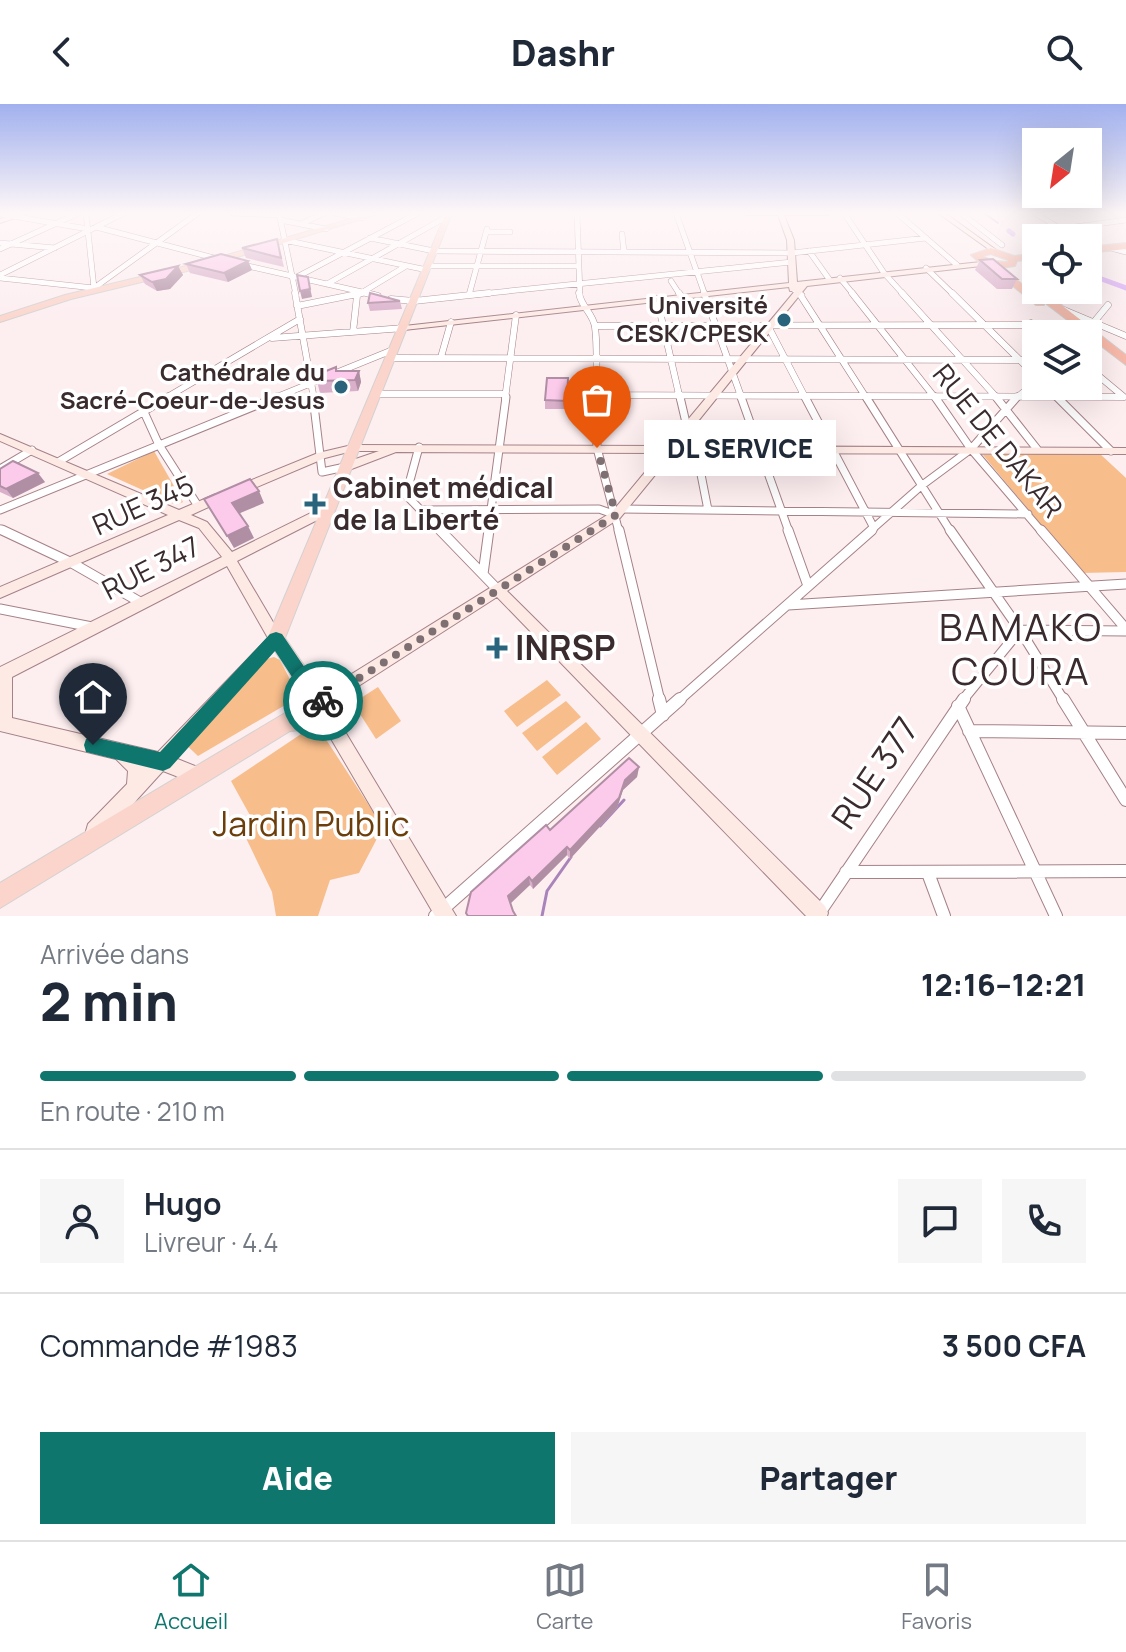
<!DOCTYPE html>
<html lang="fr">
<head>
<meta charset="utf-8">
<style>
  :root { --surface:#fff; --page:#f6f6f7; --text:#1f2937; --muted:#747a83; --line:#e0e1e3; --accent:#0f766e }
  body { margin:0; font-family:Manrope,sans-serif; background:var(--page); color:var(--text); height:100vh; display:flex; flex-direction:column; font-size:30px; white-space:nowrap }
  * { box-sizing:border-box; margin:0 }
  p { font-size:26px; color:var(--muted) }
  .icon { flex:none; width:44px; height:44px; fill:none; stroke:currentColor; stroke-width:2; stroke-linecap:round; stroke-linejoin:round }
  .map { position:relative; height:812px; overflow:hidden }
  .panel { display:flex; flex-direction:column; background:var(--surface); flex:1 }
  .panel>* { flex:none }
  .needle { width:52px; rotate:210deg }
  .controls { position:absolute; left:1022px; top:24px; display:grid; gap:16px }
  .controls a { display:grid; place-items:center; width:80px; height:80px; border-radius:0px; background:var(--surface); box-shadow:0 8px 32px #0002; font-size:40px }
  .pin { position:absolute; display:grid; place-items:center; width:68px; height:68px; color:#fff; margin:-82px -34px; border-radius:50% 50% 50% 0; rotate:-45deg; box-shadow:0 0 8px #0007 }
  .pin .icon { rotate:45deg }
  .courier { position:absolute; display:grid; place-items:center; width:80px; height:80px; margin:-40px; border:6px solid #0f766e; border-radius:50%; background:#fff; color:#222; box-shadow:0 2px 10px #0007 }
  .bubble { position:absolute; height:56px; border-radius:0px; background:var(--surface); box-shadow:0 8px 32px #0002; font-size:26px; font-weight:800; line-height:56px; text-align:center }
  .overview em { font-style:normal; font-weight:800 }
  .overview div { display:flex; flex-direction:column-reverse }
  .overview { display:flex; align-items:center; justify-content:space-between; height:136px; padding:0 40px }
  h1 { font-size:52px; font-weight:800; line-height:60px }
  .bar { display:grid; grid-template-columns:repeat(4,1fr); gap:12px 8px; align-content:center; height:96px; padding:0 40px }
  .bar i { height:10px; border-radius:6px; background:var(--line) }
  .bar .selected { background:var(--accent) }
  .bar p { grid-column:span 4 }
  .line { display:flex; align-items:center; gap:20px; padding:0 40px; border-top:2px solid var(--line) }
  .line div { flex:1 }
  .round { display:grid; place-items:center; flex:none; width:84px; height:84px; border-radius:0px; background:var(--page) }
  .action { display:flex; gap:16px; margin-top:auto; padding:16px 40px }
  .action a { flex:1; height:92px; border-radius:0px; background:var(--accent); color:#fff; font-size:32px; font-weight:800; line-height:92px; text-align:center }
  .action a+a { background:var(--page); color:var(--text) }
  header { display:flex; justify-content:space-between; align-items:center; height:104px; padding:0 40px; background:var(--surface); font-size:36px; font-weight:800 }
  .tab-bar { display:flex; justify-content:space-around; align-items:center; height:112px; border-top:2px solid var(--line); background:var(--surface); font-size:22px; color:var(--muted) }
  .tab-bar a { display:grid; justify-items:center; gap:4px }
  .tab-bar .selected { color:var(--accent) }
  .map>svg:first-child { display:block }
</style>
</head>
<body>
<header><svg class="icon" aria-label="back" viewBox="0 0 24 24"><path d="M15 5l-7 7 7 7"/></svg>Dashr<svg class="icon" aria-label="search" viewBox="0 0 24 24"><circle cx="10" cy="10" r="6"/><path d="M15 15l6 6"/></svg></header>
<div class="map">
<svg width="1126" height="812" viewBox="0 0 1126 812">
  <rect width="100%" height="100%" fill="#fdeef0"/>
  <path fill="#f7bd8b" d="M154 347 183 398 176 401 107 370Z
    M1099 349 1126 374V468L1081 469 983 351Z
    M274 553 280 556 297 589 287 600 198 652 181 636 263 556Z
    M547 576 561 591 517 623 504 607Z
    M378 583 401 617 376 635 353 599Z
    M566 597 581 613 537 647 522 629Z
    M586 618 601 635 557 671 542 653Z
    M316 620 383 723 359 769 330 776 318 812H276L272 788 245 732 252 715 231 677Z"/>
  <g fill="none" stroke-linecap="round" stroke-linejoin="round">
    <path stroke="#a984ba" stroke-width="2" d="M984 109 998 119"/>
    <path stroke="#a984ba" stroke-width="3" d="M600 722 624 696
      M542 812 547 787 571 753"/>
    <path stroke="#d8a9f6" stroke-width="5" d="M1009 127 1013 130
      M1029 143 1036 146
      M1088 170 1126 184"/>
    <g stroke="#a48288" stroke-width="6">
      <path id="street-far4" d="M86 109 94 184
        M232 109 279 111
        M279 109 296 191
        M335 109 362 114
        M577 109 580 191
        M676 109 705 191
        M844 109 884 169 904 191
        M897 109 957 161
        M961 109 1002 141
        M1035 109 1075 134
        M0 110 88 125
        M280 116 326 125
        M303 119 324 109
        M96 123 218 155
        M1060 125 1126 116
        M486 128H510
        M622 130 624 148
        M370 134 434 147 792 149 926 134
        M284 136 427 166
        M0 139 55 144
        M1111 144 1126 148
        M0 145 79 109
        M809 147 829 175
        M239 160 375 191
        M429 162H578
        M926 164 954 191
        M0 171 124 109
        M297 173 418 109
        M0 174 94 184 198 109
        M840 174 854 191
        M671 177 680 191
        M327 180 448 112
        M793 185 802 191
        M358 191 406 162
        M469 191 487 125
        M470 191 792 158"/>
    </g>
    <g stroke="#a48288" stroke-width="7">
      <path id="street-far3" d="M295 189 314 295
        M366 189 378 192
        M579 189C581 203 593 209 595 223 598 246 596 272 596 295
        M679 189 681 192
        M704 189 742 295
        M799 189 867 295
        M852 189 936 295
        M902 189 998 295
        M952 189 1036 272
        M391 195 414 197 489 189
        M657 195 680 295
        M297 202 362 189
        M1064 206 1126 232
        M1094 218 1108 201
        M1031 219 1045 230
        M595 222 1034 221
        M768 222 806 295
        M353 228 357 192
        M272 234 404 224
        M441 253 451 218
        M392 254 1036 256
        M1088 263 1124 293
        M1046 282 1059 295
        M376 290H505
        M596 291 1123 293
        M164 295 300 215
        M272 295 395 245
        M505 295 516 211
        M1015 295 1036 278"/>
    </g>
    <g stroke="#a48288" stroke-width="9">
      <path id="street-far2" d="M313 293 322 368 345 363
        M596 293 597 344 619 428
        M680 293 687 323
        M741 293 789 428
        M805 293 874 424
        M866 293 951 428
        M935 293 971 345 1042 428
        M996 293 1037 345
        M1057 293 1111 347
        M144 308 159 341 198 402
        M419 343 406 391 442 428
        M696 345 708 406
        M58 358 168 293
        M0 365 32 346
        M621 405 1028 410
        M0 406 277 293
        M421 406 599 405 616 411
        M0 425 6 428
        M488 428 506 293
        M869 428 921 382 971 345 1017 293"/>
    </g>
    <g stroke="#a48288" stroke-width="11">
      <path id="street-far1" d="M2 426 72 459 140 498
        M440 426 499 487
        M619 426 660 597
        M788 426 808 482
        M950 426 1020 526 1064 597
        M1041 426 1126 525
        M483 470 489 426
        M788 501 1126 480
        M0 505 92 523
        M678 597 872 426
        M962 597 1020 526 1126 527"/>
    </g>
    <g stroke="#a48288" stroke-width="14">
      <path id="street" d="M659 595 663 611
        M1063 595 1126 696
        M958 602 1056 812
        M969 627 1126 629
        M846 768 1126 767
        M928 769 944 812
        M819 809 964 595
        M435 812 680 595"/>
    </g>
    <g stroke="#a48288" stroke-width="2">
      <path id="secondary" d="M21 109H30L0 119V115Z
        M743 109H831L828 111H784L794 136 797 178 990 157 993 159 990 161 807 182 678 342 1126 344V350L673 349 620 414 507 487 825 802 828 809 827 812H806L497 493 329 601 456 812H435L313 604 311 599 313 594 612 408 661 349 396 348 349 366H341L339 363 341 360 379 347H352L325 354 245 388 241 389 235 385 237 382 318 349 352 341 666 342 795 187H790L789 183 404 226 400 224 404 222 789 179 787 136 778 111H746Z
        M938 109H945L999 148 994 149Z
        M0 330 179 406 216 390H224L226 393 224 396 191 411 207 418 232 448 323 403H331L333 406 331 409 237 457 283 535 175 654 205 666 208 672 205 678 199 681 163 667 102 734 95 736 88 734 86 727 88 720 127 680 128 667 116 655 0 627V563L222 453 199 424 179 416 0 494V483L168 411 0 337ZM227 462 268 534 158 648 12 614V573Z"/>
    </g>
    <g stroke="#d4d1d1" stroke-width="2">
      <path id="primary" d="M371 109H381L208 162 71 195 0 218V212L65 191 203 158Z
        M446 109H452L285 534 326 593 328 599 326 605 320 609 340 614 343 620 340 626 333 629 310 625 290 627 0 804V779L307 596 267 535Z"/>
    </g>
    <g stroke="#d4d1d1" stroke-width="2">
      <path id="highway" d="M1126 139V145L1088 149V143Z
        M991 144 1014 152 1036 149V155L1017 157 1015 162 1001 164 1032 188V184L1036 183V186H1042L1126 251V261L1044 198V201H1036L996 168 994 166 998 163 980 159 971 151ZM991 150 1008 156V158L993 157 982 152Z"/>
    </g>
    <use href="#street-far4" stroke="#fff" stroke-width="5"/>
    <use href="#street-far3" stroke="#fff" stroke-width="6"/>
    <use href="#street-far2" stroke="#fff" stroke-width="7"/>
    <use href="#street-far1" stroke="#fff" stroke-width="9"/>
    <use href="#street" stroke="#fff" stroke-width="12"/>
    <use href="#secondary" fill="#fdeae5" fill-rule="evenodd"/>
    <use href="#primary" fill="#fbd5cb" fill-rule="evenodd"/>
    <use href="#highway" fill="#f8b9a9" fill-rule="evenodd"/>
  </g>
  <path fill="#d9afca" d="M277 135 284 163 246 154 242 144Z
    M980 156 1017 175 1012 185H997L975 166Z
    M248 157 252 166 228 178 190 169 186 160Z
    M178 162 183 171 170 185 157 187 145 180 140 171Z
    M400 197 402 205 370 207 368 199Z
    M336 263 337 267H359L361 278 358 287 320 289 317 277Z
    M568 274 567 305H545V296Z
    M0 365 45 378 13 394 0 388Z
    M639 663 637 673 623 686 617 704 570 755 567 751 533 785 530 781 467 812 550 726Z"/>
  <path fill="#b08ea4" d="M248 157 252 166 228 178 224 169Z
    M178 162 183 171 170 185 157 187 152 178Z
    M308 173 312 193 302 195 300 187Z
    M359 267 361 278 358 287 355 276Z
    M38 369 45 378 13 394 6 385Z
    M259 387 264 399 238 410 232 399Z
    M248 422 254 434 234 444 227 432Z
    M639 663 637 673 623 686 617 704 570 755V746L625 676Z
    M567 743V751L533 785 532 777Z
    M529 773 530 781 510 800 508 792Z"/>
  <path fill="#fccbeb" stroke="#b08ea4" stroke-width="2" d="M277 135 281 154 242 144Z
    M221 150 248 157 224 169 186 160Z
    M993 155 1017 175H1002L980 156Z
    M178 162 166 175 152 178 140 171Z
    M297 171 308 173 310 185 300 187Z
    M370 189 400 197 368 199Z
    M336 263V267H359L355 276 317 277 321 269Z
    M547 274H568L567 297 545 296Z
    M13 357 38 369 6 385 0 382V365Z
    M250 375 259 387 232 399 248 422 227 432 204 395Z
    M629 654 639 663 625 676 619 694 570 746 567 743 532 777 529 773 508 792 513 807 516 812H468L466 809 471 788 546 721 550 726Z"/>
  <linearGradient id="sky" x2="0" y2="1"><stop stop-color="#a1b0ee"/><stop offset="0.49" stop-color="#fef7f8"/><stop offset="1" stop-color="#fef7f8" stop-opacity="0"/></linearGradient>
  <rect width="1126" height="222" fill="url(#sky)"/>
  <path fill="#0f766e" d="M276 528 282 530 322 589 329 591 331 597 329 602 319 607 313 605 275 547 170 664 163 667 86 648 84 641 86 635 93 633 160 648 270 530Z"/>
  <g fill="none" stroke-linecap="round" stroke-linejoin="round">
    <path stroke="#7e7072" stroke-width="8" stroke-dasharray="0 14.4" d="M323 597 616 411 597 344"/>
  </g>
  <g fill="#29637c" stroke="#fff" stroke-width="3">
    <circle cx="784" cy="216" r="8"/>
    <circle cx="341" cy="283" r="8"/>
    <path d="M311 388h8v8h8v8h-8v8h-8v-8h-8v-8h8z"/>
    <path d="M493 532h8v8h8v8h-8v8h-8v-8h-8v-8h8z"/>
  </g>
  <g text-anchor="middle" stroke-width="7" stroke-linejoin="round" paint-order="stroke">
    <g font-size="24" font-weight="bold" fill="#3a2c2e" stroke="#fff" text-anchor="end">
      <text x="768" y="210">Université<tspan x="768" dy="28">CESK/CPESK</tspan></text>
      <text x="325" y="277">Cathédrale du<tspan x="325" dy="28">Sacré-Coeur-de-Jesus</tspan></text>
    </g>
    <g font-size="28" fill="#3a2c2e" stroke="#fff">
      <text transform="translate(998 337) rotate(51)" y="10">RUE DE DAKAR</text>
      <text transform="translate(143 401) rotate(-24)" y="10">RUE 345</text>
      <text transform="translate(151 464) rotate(-27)" y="10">RUE 347</text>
    </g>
    <g font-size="28" font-weight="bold" fill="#3a2c2e" stroke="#fff" text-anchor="start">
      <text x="333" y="394">Cabinet médical<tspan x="333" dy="32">de la Liberté</tspan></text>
    </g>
    <g font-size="34" font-weight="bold" fill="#3a2c2e" stroke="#fff" text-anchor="start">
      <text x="515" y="556">INRSP</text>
    </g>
    <g font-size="34" fill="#3a2c2e" stroke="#fff">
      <text transform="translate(875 669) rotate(-56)" y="12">RUE 377</text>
    </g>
    <g font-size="34" fill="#6c3e0b" stroke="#fff">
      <text x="311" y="732">Jardin Public</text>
    </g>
    <g font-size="38" letter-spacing="2" fill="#3a2c2e" stroke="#fff">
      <text x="1021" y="537">BAMAKO<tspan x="1021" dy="44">COURA</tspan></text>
    </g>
  </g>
</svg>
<div class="controls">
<a><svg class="needle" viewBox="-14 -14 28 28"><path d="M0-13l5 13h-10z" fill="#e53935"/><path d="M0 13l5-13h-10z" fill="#747a83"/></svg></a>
<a><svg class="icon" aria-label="locate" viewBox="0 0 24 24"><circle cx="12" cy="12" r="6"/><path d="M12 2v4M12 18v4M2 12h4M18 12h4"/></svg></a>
<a><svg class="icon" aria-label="layers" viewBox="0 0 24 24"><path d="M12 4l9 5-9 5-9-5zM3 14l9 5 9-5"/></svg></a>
</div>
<div class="pin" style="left:597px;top:344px;background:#ea580c"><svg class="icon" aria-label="bag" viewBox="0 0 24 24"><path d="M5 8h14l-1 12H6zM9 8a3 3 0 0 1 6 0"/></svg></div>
<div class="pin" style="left:93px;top:641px;background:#1f2937"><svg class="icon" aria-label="home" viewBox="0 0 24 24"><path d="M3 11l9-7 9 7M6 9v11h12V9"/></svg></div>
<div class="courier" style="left:323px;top:597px"><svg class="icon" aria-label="bike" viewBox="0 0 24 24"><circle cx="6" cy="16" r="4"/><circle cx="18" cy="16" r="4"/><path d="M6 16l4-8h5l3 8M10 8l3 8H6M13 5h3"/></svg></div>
<div class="bubble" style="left:644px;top:316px;width:192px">DL SERVICE</div>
</div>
<section class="panel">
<div class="overview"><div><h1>2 min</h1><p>Arrivée dans</p></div><em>12:16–12:21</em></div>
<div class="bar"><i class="selected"></i><i class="selected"></i><i class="selected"></i><i></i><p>En route · 210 m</p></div>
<div class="line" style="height:144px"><a class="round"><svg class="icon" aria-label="person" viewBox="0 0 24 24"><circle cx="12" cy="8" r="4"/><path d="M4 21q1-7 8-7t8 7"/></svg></a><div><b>Hugo</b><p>Livreur · 4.4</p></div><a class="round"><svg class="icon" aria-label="chat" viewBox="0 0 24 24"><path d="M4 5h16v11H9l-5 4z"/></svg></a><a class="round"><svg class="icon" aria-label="phone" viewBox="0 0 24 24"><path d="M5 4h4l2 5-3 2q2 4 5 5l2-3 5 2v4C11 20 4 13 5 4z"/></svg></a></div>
<div class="line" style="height:104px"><div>Commande #1983</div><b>3 500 CFA</b></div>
<div class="action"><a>Aide</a><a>Partager</a></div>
</section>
<nav class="tab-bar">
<a class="selected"><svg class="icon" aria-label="home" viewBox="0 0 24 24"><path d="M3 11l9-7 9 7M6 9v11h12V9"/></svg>Accueil</a>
<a><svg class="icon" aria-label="map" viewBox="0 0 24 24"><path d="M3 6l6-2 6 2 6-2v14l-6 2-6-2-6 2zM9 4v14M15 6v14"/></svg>Carte</a>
<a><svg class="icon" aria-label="saved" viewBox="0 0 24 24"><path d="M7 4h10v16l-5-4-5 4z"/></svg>Favoris</a>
</nav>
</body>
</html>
